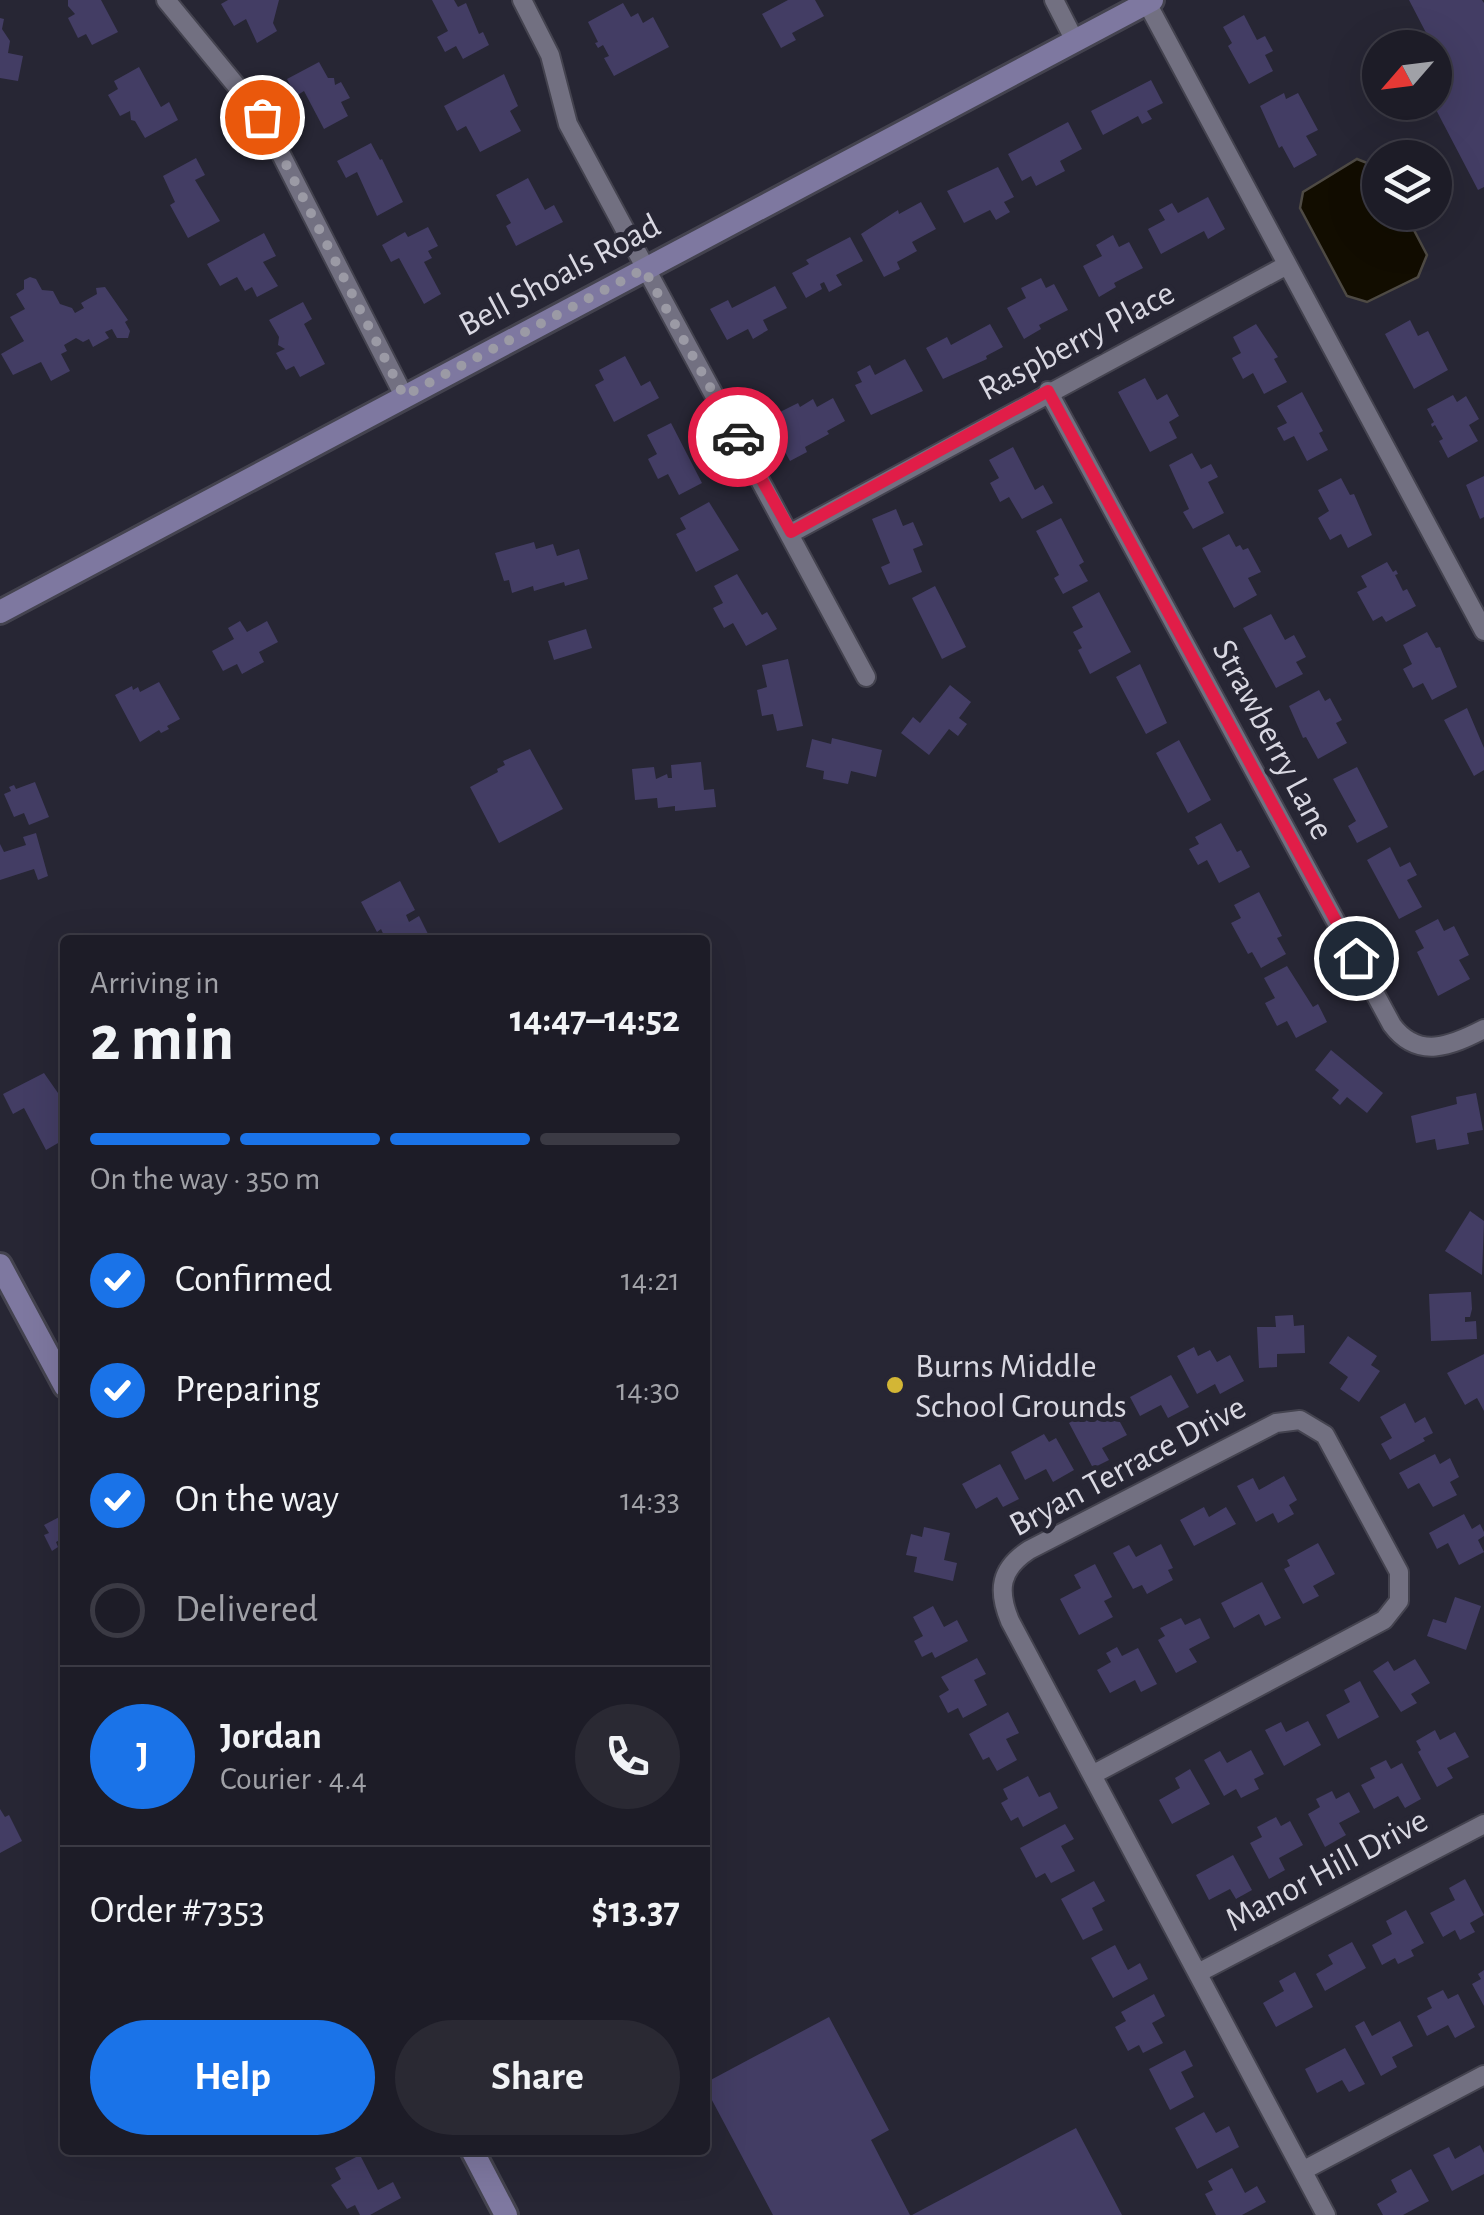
<!DOCTYPE html>
<html lang="en">
<head>
<meta charset="utf-8">
<style>
  :root { --surface:#1d1c27; --page:#2a2933; --text:#f1f3f6; --muted:#a0a1a7; --line:#3b3a44; --accent:#1a73e8 }
  body { margin:0; font-family:"Alegreya Sans",sans-serif; background:var(--page); color:var(--text); height:100vh; display:flex; flex-direction:column; font-size:38px; white-space:nowrap }
  * { box-sizing:border-box; margin:0 }
  p { font-size:32px; color:var(--muted) }
  .icon { flex:none; width:55px; height:55px; fill:none; stroke:currentColor; stroke-width:2; stroke-linecap:round; stroke-linejoin:round }
  .map { position:relative; flex:1; overflow:hidden }
  .sheet { position:absolute; left:60px; top:935px; width:650px; height:1220px; display:flex; flex-direction:column; background:var(--surface); border-radius:10px; box-shadow:0 10px 40px #0002,0 0 0 2px var(--line) }
  .sheet>* { flex:none }
  .needle { width:65px; rotate:242deg }
  .controls { position:absolute; left:1362px; top:30px; display:grid; gap:20px }
  .controls a { display:grid; place-items:center; width:90px; height:90px; border-radius:50%; background:var(--surface); box-shadow:0 10px 40px #0002,0 0 0 2px var(--line); font-size:50px }
  .pin { position:absolute; display:grid; place-items:center; width:85px; height:85px; color:#fff; margin:-42px; border:5px solid #fff; border-radius:50%; box-shadow:0 2px 10px #0007 }
  .courier { position:absolute; display:grid; place-items:center; width:100px; height:100px; margin:-50px; border:8px solid #e11d48; border-radius:50%; background:#fff; color:#222; box-shadow:0 2px 12px #0007 }
  .summary em { font-style:normal; font-weight:600 }
  .summary div { display:flex; flex-direction:column-reverse }
  .summary { display:flex; align-items:center; justify-content:space-between; height:170px; padding:0 30px }
  h1 { font-size:65px; font-weight:600; line-height:75px }
  .bar { display:grid; grid-template-columns:repeat(4,1fr); gap:15px 10px; align-content:center; height:120px; padding:0 30px }
  .bar i { height:12px; border-radius:8px; background:var(--line) }
  .bar .on { background:var(--accent) }
  .bar p { grid-column:span 4 }
  .line { display:flex; align-items:center; gap:25px; padding:0 30px; border-top:2px solid var(--line) }
  .line div { flex:1 }
  .round { display:grid; place-items:center; flex:none; width:105px; height:105px; border-radius:52px; background:var(--page) }
  ol { padding:0 30px; list-style:none }
  li { display:flex; align-items:center; gap:30px; height:110px }
  li p { margin-inline-start:auto }
  li .icon { padding:10px; border-radius:50%; background:var(--accent); color:#fff; stroke-width:4 }
  li:last-child { color:var(--muted) }
  li i { width:55px; height:55px; border:5px solid var(--line); border-radius:50% }
  .primary-button { display:flex; gap:20px; margin-top:auto; padding:20px 30px }
  .primary-button a { flex:1; height:115px; border-radius:60px; background:var(--accent); color:#fff; font-size:40px; font-weight:600; line-height:115px; text-align:center }
  .primary-button a+a { background:var(--page); color:var(--text) }
  .map>svg:first-child { display:block }
</style>
</head>
<body>
<div class="map">
<svg width="1484" height="2215" viewBox="0 0 1484 2215">
  <rect width="100%" height="100%" fill="#272634"/>
  <path fill="#120d00" stroke="#4e4a44" stroke-width="2.5" d="M1357 159 1380 168V212L1405 213 1427 255 1418 277 1367 302 1347 296 1300 208 1303 192Z"/>
  <path fill="#433d64" d="M68 0H101L118 32 92 45 86 34 78 38 68 18 75 14 68 6Z
    M228 0H279L273 23 277 31 257 43 246 19 234 26 221 4Z
    M432 0H454L458 7 466 3 479 34 483 32 489 45 463 59 456 46 445 52 437 37 448 31Z
    M788 0H815L824 16 792 33 796 40 781 48 762 14Z
    M1409 0H1482L1484 3V187L1478 190 1432 102 1435 96 1445 91 1440 82 1449 77Z
    M623 3 631 17 638 13 643 23 653 17 669 47 614 76 604 58 609 56 603 45 598 48 595 43 598 42 588 22Z
    M1244 15 1257 40 1265 36 1273 51 1265 55 1273 71 1249 84 1228 46 1232 43 1223 27Z
    M0 18 4 19 2 29 10 41 8 53 23 56 18 81 0 78Z
    M319 62 328 78H334L335 85 341 82 350 98 341 102 348 116 324 129 304 91 296 96 287 79Z
    M139 67 161 107 169 102 178 120 145 138 135 121 131 120 130 111 120 116 108 95 118 89 114 81Z
    M504 74 518 106 510 111 521 131 480 152 466 126 457 131 444 106Z
    M1151 80 1163 103 1147 111 1152 119 1142 124 1138 116 1103 135 1091 111Z
    M1284 93 1286 99 1298 93 1318 130 1306 136 1317 155 1294 168 1282 146 1279 148 1260 106Z
    M1068 122 1082 149 1060 161 1065 171 1036 186 1031 176 1022 181 1008 154Z
    M371 143 380 160 382 159 403 202 377 216 357 172 346 178 337 161Z
    M196 158 205 175 195 180 220 221 188 238 170 205 175 202 163 176Z
    M998 167 1014 197 1004 202 1010 212 996 220 990 210 964 223 947 191Z
    M528 178 545 210 554 205 563 222 516 246 506 226 511 223 496 195Z
    M1208 197 1225 229 1208 239 1204 231 1161 254 1148 229 1165 220 1159 210 1172 203 1178 213Z
    M921 202 936 229 912 242 917 251 897 262 900 269 884 277 861 234 898 210 899 214Z
    M428 227 438 246 428 251 432 258 424 262 441 294 424 304 399 258 391 262 382 245 405 232 408 237Z
    M264 233 276 256 263 262 278 286 257 297 252 287 245 291 237 277 220 286 207 264Z
    M1113 235 1119 247 1129 242 1143 268 1114 283 1116 287 1099 297 1083 266 1102 256 1096 245Z
    M850 237 863 261 836 275 842 285 829 292 824 282 820 284 822 289 806 298 792 273 809 264 806 260Z
    M30 277 36 279 42 290 53 291 60 304 72 308 75 313 84 308 81 303 97 294 96 288 105 287 128 320 125 322 130 331 128 338H117L112 329 105 332 109 338 93 347 89 339 83 342 76 338 64 345 67 351 61 354 70 371 51 381 41 362 13 375 1 354 24 341 10 317 25 309 16 294 24 289V280Z
    M1041 278 1046 288 1054 284 1068 310 1039 325 1041 329 1024 339 1007 308 1026 298 1021 288Z
    M775 286 787 308 763 320 768 330 753 339 748 329 727 340 710 309 728 300 732 308Z
    M303 302 312 319 304 324 325 364 300 377 294 366 286 370 276 353 285 349 278 345 279 337 269 320Z
    M1410 320 1418 336 1428 331 1448 370 1414 389 1385 334Z
    M990 324 1003 347 986 356 987 359 943 379 926 348 947 337 951 345Z
    M1256 324 1278 357 1274 359 1287 382 1264 394 1253 373 1243 379 1232 358 1241 353 1233 337Z
    M625 356 641 386 650 381 659 398 614 422 595 385 604 380 599 370Z
    M905 359 923 391 871 415 855 385 862 382 857 372 870 365 875 375Z
    M1145 378 1157 400 1167 394 1179 416 1169 422 1177 438 1150 452 1118 392Z
    M1302 392 1323 431 1319 433 1328 450 1307 461 1294 436 1284 441 1277 428 1287 423 1277 406Z
    M1453 395 1457 402 1466 396 1479 419 1469 425 1478 441 1448 458 1439 441 1443 439 1435 425 1432 427 1431 424 1434 422 1427 409Z
    M833 398 845 421 827 431 829 434 805 447 807 452 790 461 773 430 786 423 780 412 798 403 800 407 813 399 817 407Z
    M671 423 702 483 679 495 668 474 658 479 648 459 657 454 647 435Z
    M1013 447 1035 490 1043 485 1053 503 1022 519 1009 497 1000 502 990 483 999 478 989 460Z
    M1192 453 1201 469 1211 464 1218 477 1208 482 1224 513 1193 529 1183 512 1189 509 1169 465Z
    M1484 476V517L1480 519 1466 485Z
    M1341 478 1350 495 1354 494 1372 535 1348 548 1341 534 1330 540 1318 518 1329 511 1318 490Z
    M709 502 739 550 696 572 676 534 686 529 680 518Z
    M896 509 903 526 913 522 923 545 913 549 922 572 889 585 881 567 890 563 872 519Z
    M1061 518 1084 562 1079 565 1088 581 1063 594 1054 578 1059 575 1036 531Z
    M1229 534 1236 547 1240 545 1243 550 1248 548 1261 572 1248 578 1257 595 1234 608 1202 548Z
    M534 542 536 549 553 544 557 556 579 549 588 579 565 586 564 582 534 591 533 586 512 593 509 580 504 581 495 553Z
    M1387 562 1393 572 1396 570 1398 574 1395 575 1403 591 1407 589 1416 606 1386 622 1382 616 1373 621 1357 592 1367 587 1361 576Z
    M737 574 762 615 767 612 777 629 746 646 733 623 724 628 713 608 723 603 714 586Z
    M935 586 966 647 942 659 912 598Z
    M1099 592 1131 652 1090 674 1078 650 1082 648 1073 632 1083 627 1072 607Z
    M1271 614 1285 640 1294 635 1306 657 1296 662 1303 674 1276 688 1243 628Z
    M240 621 247 632 267 621 278 642 259 652 264 662 242 674 237 664 223 671 212 651 234 639 228 628Z
    M586 629 592 648 554 660 548 641Z
    M1427 632 1436 648 1440 647 1457 687 1432 700 1423 683 1413 688 1403 669 1412 664 1403 645Z
    M788 659 803 726 777 731 773 714 762 716 757 690 767 687 762 665Z
    M1140 664 1167 723 1146 734 1116 677Z
    M159 682 180 719 167 726 169 729 161 733 159 730 140 742 115 695 132 686 133 690 138 687 140 692Z
    M950 685 971 702 959 718 967 724 958 736 949 729 929 755 901 733 913 717 920 723Z
    M1319 690 1325 701 1330 698 1342 720 1336 723 1347 743 1318 759 1306 737 1303 738 1289 706Z
    M1467 708 1484 748V770L1474 776 1444 720Z
    M832 738 882 750 876 777 851 771 848 784 823 779 824 771 806 767 812 739 831 744Z
    M1179 740 1211 800 1188 813 1156 753Z
    M530 749 563 809 499 843 470 787 498 772 497 769 505 765 503 761Z
    M701 762 704 790 714 789 716 807 675 811V806L658 808 657 798 635 800 632 769 654 767 656 779 667 774 668 778H672L671 765Z
    M1357 767 1388 827 1357 843 1348 826 1356 821 1333 779Z
    M35 782 49 817 29 825 24 813 14 817 4 794 11 791 9 787 14 785 16 789Z
    M1221 823 1237 852 1241 850 1250 867 1219 883 1207 860 1198 865 1189 849 1199 844 1195 837Z
    M36 833 48 876 38 880 34 869 0 880V844L4 852 26 845 23 837Z
    M1390 847 1400 867 1410 862 1417 875 1407 880 1422 907 1399 919 1367 860Z
    M400 881 415 910 406 915 409 922 419 916 429 936 422 940H386L381 929 377 932 361 902Z
    M1259 892 1282 936 1277 938 1286 954 1261 968 1252 952 1248 954 1231 923 1241 918 1234 905Z
    M1438 919 1444 931 1454 926 1469 955 1459 960 1470 979 1438 996 1417 952 1424 948 1415 931Z
    M1287 966 1313 1007 1318 1004 1327 1022 1296 1038 1287 1021 1277 1026 1265 1003 1275 998 1264 978Z
    M1331 1050 1383 1093 1367 1113 1347 1097 1340 1105 1332 1098 1339 1090 1315 1070Z
    M44 1073 65 1103V1112L59 1116 65 1126V1139L46 1150 24 1108 13 1114 3 1094Z
    M1476 1093 1483 1130 1467 1133 1469 1144 1437 1150 1435 1139 1416 1143 1411 1116 1457 1104 1456 1097Z
    M1470 1211 1484 1221 1482 1275 1445 1251Z
    M1471 1292 1472 1309 1470 1317H1465V1322L1476 1321 1477 1339 1431 1341 1429 1294Z
    M1293 1315 1294 1326 1304 1325 1305 1353 1277 1354V1367L1259 1368 1257 1327H1276L1275 1316Z
    M1348 1336 1377 1356 1371 1365 1380 1371 1359 1402 1340 1389 1348 1377 1329 1363Z
    M1194 1347 1198 1356 1210 1350 1217 1362 1230 1355 1244 1381 1220 1394 1215 1384 1197 1394 1177 1356Z
    M1484 1354V1411L1477 1398 1465 1405 1447 1373Z
    M1171 1375 1189 1407 1168 1418 1161 1405 1140 1416 1130 1397Z
    M1405 1403 1415 1423 1425 1417 1433 1433 1423 1438 1425 1441 1390 1460 1381 1444 1392 1438 1380 1417Z
    M1104 1404 1109 1413 1114 1411 1127 1435 1102 1448 1109 1460 1093 1468 1069 1423Z
    M1044 1434 1049 1442 1056 1438 1074 1470 1053 1482 1046 1469 1025 1480 1011 1452Z
    M1435 1454 1440 1464 1450 1458 1459 1477 1450 1482 1457 1495 1433 1507 1419 1483 1408 1489 1399 1473Z
    M1000 1464 1019 1499 1003 1507 997 1497 976 1509 962 1484Z
    M1284 1476 1297 1500 1289 1505 1294 1514 1278 1523 1273 1513 1256 1522 1237 1486 1253 1478 1259 1490Z
    M1204 1507 1209 1517 1226 1507 1236 1524 1194 1546 1180 1520Z
    M65 1514V1537L56 1542 58 1547 52 1551 44 1535 49 1533 44 1525Z
    M1464 1514 1472 1529 1480 1524 1484 1532V1536L1478 1540 1484 1552 1459 1565 1448 1543 1437 1549 1429 1533Z
    M924 1527 950 1533 944 1560 957 1563 953 1581 914 1572 917 1557 906 1555 911 1534 922 1537Z
    M1318 1543 1335 1574 1313 1586 1319 1596 1303 1604 1284 1569 1290 1566 1287 1560Z
    M1161 1544 1173 1568 1168 1570 1173 1580 1147 1594 1142 1585 1133 1589 1113 1553 1129 1545 1136 1557Z
    M1095 1564 1112 1597 1104 1601 1113 1617 1079 1635 1060 1599 1081 1588 1074 1575Z
    M1262 1582 1281 1618 1265 1626 1259 1614 1234 1628 1221 1603Z
    M1455 1597 1481 1606 1466 1650 1427 1636 1433 1619 1446 1623Z
    M933 1606 944 1627 957 1620 968 1641 935 1658 932 1652 922 1657 914 1641 923 1636 913 1617Z
    M1181 1618 1185 1625 1200 1618 1210 1638 1189 1649 1197 1662 1176 1673 1158 1640 1165 1636 1160 1628Z
    M1117 1647 1122 1656 1138 1648 1157 1684 1141 1692 1135 1680 1110 1693 1097 1670 1111 1662 1106 1653Z
    M977 1658 986 1674 974 1680 987 1705 963 1718 958 1708 948 1713 939 1696 949 1690 941 1677Z
    M1415 1659 1430 1683 1411 1694 1417 1703 1401 1712 1373 1671 1388 1661 1394 1671Z
    M1360 1681 1379 1717 1338 1739 1326 1715 1350 1702 1344 1690Z
    M1008 1712 1019 1733 1006 1739 1017 1760 997 1771 989 1757 983 1760 969 1734Z
    M1308 1721 1321 1745 1284 1766 1265 1730 1281 1722 1286 1732Z
    M1435 1730 1440 1740 1455 1732 1469 1757 1447 1768 1453 1778 1437 1787 1418 1752 1421 1750 1416 1741Z
    M1251 1750 1264 1774 1254 1779 1259 1789 1241 1798 1236 1789 1224 1796 1204 1760 1220 1751 1227 1763Z
    M1386 1760 1391 1769 1402 1763 1421 1799 1405 1808 1398 1796 1374 1809 1361 1785 1375 1778 1370 1768Z
    M1190 1769 1210 1804 1172 1824 1159 1800 1180 1788 1175 1778Z
    M1028 1776 1039 1797 1050 1792 1058 1808 1023 1827 1018 1817 1011 1821 1001 1803 1008 1799 1003 1789Z
    M1332 1791 1336 1799 1349 1792 1360 1812 1339 1823 1346 1835 1325 1847 1308 1814 1320 1807 1316 1799Z
    M0 1809 5 1817 9 1815 22 1841 0 1853Z
    M1276 1817 1281 1826 1290 1821 1303 1845 1279 1858 1285 1870 1269 1879 1250 1843 1262 1837 1257 1827Z
    M1065 1824 1074 1839 1061 1846 1075 1871 1051 1883 1045 1873 1036 1878 1020 1848Z
    M1233 1855 1252 1890 1236 1899 1230 1889 1209 1900 1196 1875Z
    M1465 1879 1484 1915 1470 1923 1475 1932 1460 1940 1455 1930 1443 1937 1430 1913 1455 1900 1449 1888Z
    M1094 1881 1105 1901 1092 1908 1103 1930 1083 1940 1061 1899Z
    M1406 1910 1424 1943 1411 1950 1414 1956 1398 1964 1395 1958 1382 1965 1372 1945 1392 1934 1386 1921Z
    M1352 1942 1366 1968 1325 1991 1316 1974 1333 1964 1328 1955Z
    M1115 1945 1128 1970 1140 1963 1148 1979 1113 1998 1091 1958Z
    M1484 1970V2006L1472 1984 1481 1979 1478 1974Z
    M1295 1972 1313 2007 1276 2027 1263 2003 1284 1991 1279 1981Z
    M1443 1990 1448 1999 1458 1994 1475 2027 1455 2038 1448 2025 1427 2036 1417 2016 1432 2008 1427 1998Z
    M1154 1994 1165 2016 1152 2023 1163 2043 1143 2053 1139 2045 1128 2051 1115 2027 1126 2021 1121 2012Z
    M829 2017 889 2130 871 2140 910 2215H773L705 2087V2083Z
    M1364 2021 1372 2036 1400 2021 1413 2046 1392 2057 1397 2067 1381 2076 1355 2026Z
    M1345 2048 1365 2084 1349 2092 1342 2080 1317 2093 1305 2069Z
    M1185 2050 1193 2066 1181 2072 1194 2097 1170 2110 1149 2069Z
    M1204 2112 1216 2133 1229 2126 1239 2147 1197 2169 1175 2128Z
    M1076 2128 1122 2215H912Z
    M1480 2145 1484 2153V2174L1452 2191 1433 2155 1449 2147 1455 2159Z
    M360 2155 378 2190 393 2182 401 2198 370 2215H360L355 2205 347 2209 331 2185 341 2179 335 2168Z
    M1232 2168 1245 2193 1257 2186 1266 2202 1242 2215H1216L1205 2194 1213 2190 1208 2181Z
    M1411 2169 1429 2201 1403 2215H1383L1377 2204 1397 2192 1391 2180Z"/>
  <g fill="none" stroke-linecap="round" stroke-linejoin="round">
    <g stroke="#44434f" stroke-width="22">
      <path id="street" d="M166 0 262 117 404 396
        M522 0 550 55 568 124 866 677
        M1054 0 1075 41
        M1147 3 1484 631
        M1048 391 1392 1025C1418 1060 1451 1046 1484 1029
        M791 533 1287 265
        M1092 1775 1384 1620 1399 1601V1572L1325 1435 1300 1420 1276 1423 1029 1550C1000 1569 997 1590 1010 1621L1326 2215
        M1198 1973 1484 1824
        M1304 2170 1484 2075"/>
    </g>
    <g stroke="#44434f" stroke-width="28">
      <path id="secondary" d="M0 612 1152 0
        M0 1265 65 1386
        M472 2150 506 2215"/>
    </g>
    <use href="#street" stroke="#727081" stroke-width="18"/>
    <use href="#secondary" stroke="#7e78a0" stroke-width="22"/>
  </g>
  <g fill="none" stroke-linecap="round" stroke-linejoin="round">
    <path stroke="#9b9aa5" stroke-width="10" stroke-dasharray="0 18" d="M262 117 404 396 644 269 738 437"/>
    <path stroke="#e11d48" stroke-width="12" d="M738 437 791 532 1048 391 1356 958"/>
  </g>
  <circle fill="#d3b635" stroke="#272634" stroke-width="4" cx="895" cy="1385" r="10"/>
  <g text-anchor="middle" stroke-width="10" stroke-linejoin="round" paint-order="stroke">
    <g font-size="35" fill="#d9d8e2" stroke="#272634">
      <text transform="translate(559 274) rotate(-28)" y="12">Bell Shoals Road</text>
      <text transform="translate(1076 340) rotate(-28)" y="12">Raspberry Place</text>
      <text transform="translate(1274 739) rotate(62)" y="12">Strawberry Lane</text>
      <text transform="translate(1127 1465) rotate(-28)" y="12">Bryan Terrace Drive</text>
      <text transform="translate(1326 1869) rotate(-28)" y="12">Manor Hill Drive</text>
    </g>
    <g font-size="35" fill="#d9d8e2" stroke="#272634" text-anchor="start">
      <text x="915" y="1377">Burns Middle<tspan x="915" dy="40">School Grounds</tspan></text>
    </g>
  </g>
</svg>
<div class="controls">
<a><svg class="needle" viewBox="-14 -14 28 28"><path d="M0-13l5 13h-10z" fill="#e53935"/><path d="M0 13l5-13h-10z" fill="#a0a1a7"/></svg></a>
<a><svg class="icon" aria-label="layers" viewBox="0 0 24 24"><path d="M12 4l9 5-9 5-9-5zM3 14l9 5 9-5"/></svg></a>
</div>
<div class="pin" style="left:262px;top:117px;background:#ea580c"><svg class="icon" aria-label="bag" viewBox="0 0 24 24"><path d="M5 8h14l-1 12H6zM9 8a3 3 0 0 1 6 0"/></svg></div>
<div class="pin" style="left:1356px;top:958px;background:#1f2937"><svg class="icon" aria-label="home" viewBox="0 0 24 24"><path d="M3 11l9-7 9 7M6 9v11h12V9"/></svg></div>
<div class="courier" style="left:738px;top:437px"><svg class="icon" aria-label="car" viewBox="0 0 24 24"><path d="M5 17H2v-5l4-1 3-4h7l3 4 3 1v5h-3M9 17h6M6 11h13"/><circle cx="7" cy="17" r="2"/><circle cx="17" cy="17" r="2"/></svg></div>
<section class="sheet">
<div class="summary"><div><h1>2 min</h1><p>Arriving in</p></div><em>14:47–14:52</em></div>
<div class="bar"><i class="on"></i><i class="on"></i><i class="on"></i><i></i><p>On the way · 350 m</p></div>
<ol>
<li><svg class="icon" aria-label="check" viewBox="0 0 24 24"><path d="M5 12l5 5 9-10"/></svg>Confirmed<p>14:21</p></li>
<li><svg class="icon" aria-label="check" viewBox="0 0 24 24"><path d="M5 12l5 5 9-10"/></svg>Preparing<p>14:30</p></li>
<li><svg class="icon" aria-label="check" viewBox="0 0 24 24"><path d="M5 12l5 5 9-10"/></svg>On the way<p>14:33</p></li>
<li><i></i>Delivered</li>
</ol>
<div class="line" style="height:180px"><b class="round" style="background:var(--accent);color:#fff">J</b><div><b>Jordan</b><p>Courier · 4.4</p></div><a class="round"><svg class="icon" aria-label="phone" viewBox="0 0 24 24"><path d="M5 4h4l2 5-3 2q2 4 5 5l2-3 5 2v4C11 20 4 13 5 4z"/></svg></a></div>
<div class="line" style="height:130px"><div>Order #7353</div><b>$13.37</b></div>
<div class="primary-button"><a>Help</a><a>Share</a></div>
</section>
</div>
</body>
</html>
